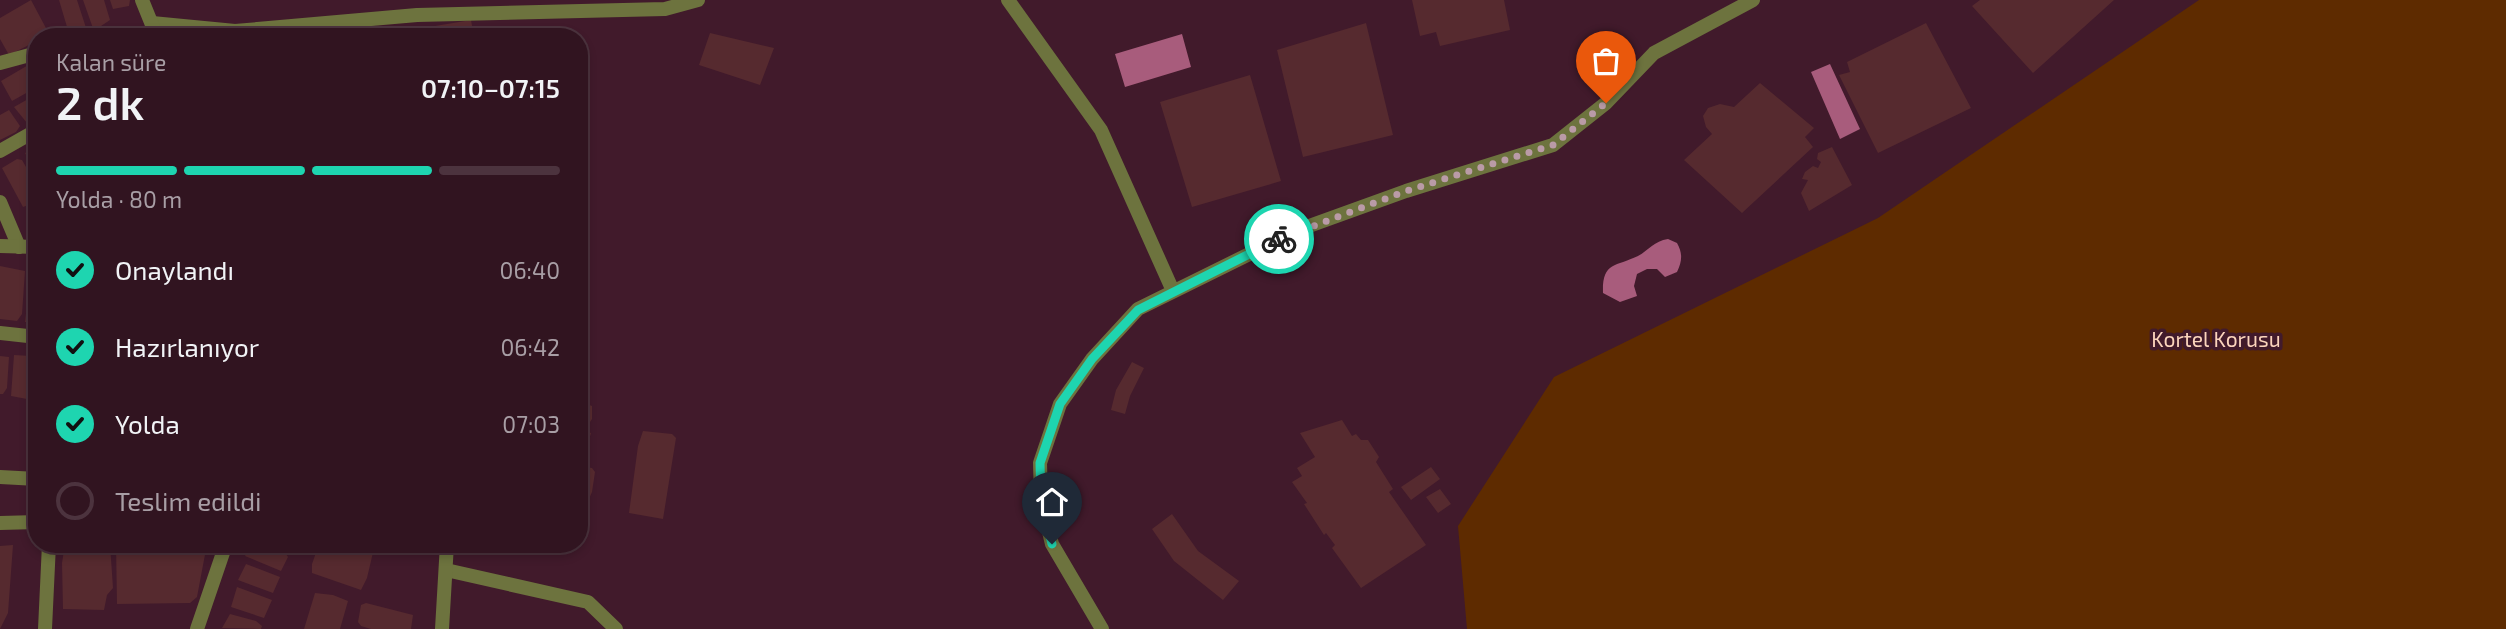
<!DOCTYPE html>
<html lang="tr">
<head>
<meta charset="utf-8">
<style>
  :root { --surface:#311420; --page:#3d212d; --text:#f1f3f6; --muted:#a89ea5; --line:#4c333e; --accent:#1ed5b0 }
  body { margin:0; font-family:"Exo 2",sans-serif; background:var(--page); color:var(--text); height:100vh; display:flex; flex-direction:column; font-size:26px; white-space:nowrap }
  * { box-sizing:border-box; margin:0 }
  p { font-size:23px; color:var(--muted) }
  .icon { flex:none; width:38px; height:38px; fill:none; stroke:currentColor; stroke-width:2; stroke-linecap:round; stroke-linejoin:round }
  .map { position:relative; flex:1; overflow:hidden }
  .side { position:absolute; left:28px; top:28px; width:560px; height:525px; display:flex; flex-direction:column; background:var(--surface); border-radius:28px; box-shadow:0 4px 10px #0003,0 0 0 2px var(--line) }
  .side>* { flex:none }
  .pin { position:absolute; display:grid; place-items:center; width:60px; height:60px; color:#fff; margin:-72px -30px; border-radius:50% 50% 50% 0; rotate:-45deg; box-shadow:0 0 7px #0007 }
  .pin .icon { rotate:45deg }
  .courier { position:absolute; display:grid; place-items:center; width:70px; height:70px; margin:-35px; border:5px solid #1ed5b0; border-radius:50%; background:#fff; color:#222; box-shadow:0 2px 9px #0007 }
  .headline em { font-style:normal; font-weight:600 }
  .headline div { display:flex; flex-direction:column-reverse }
  .headline { display:flex; align-items:center; justify-content:space-between; height:119px; padding:0 28px }
  h1 { font-size:46px; font-weight:600; line-height:52px }
  .bar { display:grid; grid-template-columns:repeat(4,1fr); gap:10px 7px; align-content:center; height:84px; padding:0 28px }
  .bar i { height:9px; border-radius:5px; background:var(--line) }
  .bar .active { background:var(--accent) }
  .bar p { grid-column:span 4 }
  ol { padding:0 28px; list-style:none }
  li { display:flex; align-items:center; gap:21px; height:77px }
  li p { margin-inline-start:auto }
  li .icon { padding:7px; border-radius:50%; background:var(--accent); color:#111; stroke-width:4 }
  li:last-child { color:var(--muted) }
  li i { width:38px; height:38px; border:4px solid var(--line); border-radius:50% }
  .map>svg:first-child { display:block }
</style>
</head>
<body>
<div class="map">
<svg width="2506" height="629" viewBox="0 0 2506 629">
  <rect width="100%" height="100%" fill="#411a2b"/>
  <path fill="#5e2b00" d="M2199 0H2506V629H1467L1458 526 1554 377 1878 218Z"/>
  <path fill="#a85c7c" d="M1182 34 1191 67 1125 87 1115 54Z
    M1830 64 1860 129 1840 139 1811 72Z
    M1668 239 1677 243C1683 254 1682 261 1677 272L1665 277 1657 269H1647L1637 274 1634 286 1637 296 1620 302 1603 293C1602 262 1615 267 1638 256 1649 250 1654 241 1668 239Z"/>
  <path fill="#562a2f" d="M31 0 47 30V36L37 37V41L9 55 0 39V18Z
    M59 0H77L89 37H70Z
    M83 0H104L110 20 101 26 100 35 95 34Z
    M110 0H130L129 6 113 9Z
    M1412 0H1504L1510 30 1440 46 1436 32 1420 36Z
    M1980 0H2114L2033 73 1972 6Z
    M471 20 474 37H437L435 26Z
    M1366 23 1393 135 1303 157 1277 50Z
    M1926 23 1971 108 1878 153 1839 75 1850 72 1847 62Z
    M137 27 142 37H109V36Z
    M372 27 393 28 395 37H370Z
    M429 27 430 37H401L400 29Z
    M710 33 774 48 760 85 699 65Z
    M30 64 37 74V87L12 101 1 81Z
    M1250 75 1281 181 1192 207 1160 102Z
    M1760 83 1814 128 1805 137 1813 147 1742 213 1684 160 1712 134 1706 127 1703 116 1708 108 1720 104 1734 107Z
    M37 94V118L27 123 14 107Z
    M9 110 20 126 16 132 0 140V115Z
    M37 147V175L25 153Z
    M1832 147 1852 185 1809 211 1801 193 1808 180 1802 179 1805 172 1813 166 1818 168 1821 162 1817 159 1818 153Z
    M17 159 22 160 37 186V202L23 207 2 168Z
    M0 266 25 271 22 314 17 321 0 319Z
    M30 280H37V323L25 322Z
    M14 355 31 356 30 394 27 399 11 396Z
    M0 356 9 357 7 388 3 394H0Z
    M1132 362 1144 368 1130 396 1125 414 1111 410 1116 390Z
    M579 401 592 406V419L588 425 579 424Z
    M1342 420 1352 436 1356 434 1361 440H1368L1379 457 1376 462 1393 489 1389 492 1426 545 1361 588 1332 548 1335 545 1326 533 1324 535 1304 504 1307 503 1292 482 1302 476 1297 468 1315 457 1300 433Z
    M579 429 591 433 587 446 579 445Z
    M643 431 672 434 676 438 663 519 629 513 638 446Z
    M579 466 592 468 595 472 592 492 585 508H579Z
    M1431 467 1440 479 1411 500 1401 487Z
    M1440 489 1451 504 1438 513 1426 497Z
    M1172 514 1198 551 1239 581 1223 600 1174 561 1152 529Z
    M65 544H110L113 588 107 595 104 610 63 609 62 563Z
    M116 544H207L197 597 190 603 117 604Z
    M251 544H264L284 551 288 557 281 571 245 556Z
    M319 544H375L367 578 361 590 312 573V564Z
    M13 545 8 613 0 629V546Z
    M246 564 280 577 273 593 238 580Z
    M237 587 272 600 264 618 231 607Z
    M315 593 333 595 348 601 340 629H304Z
    M366 603 413 615 411 629H371L361 626 358 622 361 605Z
    M230 614 256 621 262 626 261 629 222 628Z"/>
  <g fill="none" stroke-linecap="round" stroke-linejoin="round">
    <path stroke="#6d733e" stroke-width="14" d="M446 570 588 602 616 629"/>
    <path stroke="#6d733e" stroke-width="14" d="M1008 0 1101 130 1173 291
      M152 23 235 31 417 15 665 9 698 0
      M0 63 37 53
      M0 151 37 130
      M0 202 19 247
      M0 333 37 337
      M0 477 37 479
      M0 523 37 522
      M45 629 49 544
      M197 629 226 544
      M442 629 447 544
      M1102 629 1052 544 1041 499 1040 463 1060 404 1092 359 1138 309 1298 230 1406 191 1553 145 1606 103 1654 53 1753 0"/>
    <path stroke="#6d733e" stroke-width="14" d="M142 0 157 37
      M0 246 37 247"/>
  </g>
  <g fill="none" stroke-linecap="round" stroke-linejoin="round">
    <path stroke="#ba9ba7" stroke-width="7" stroke-dasharray="0 12.6" d="M1279 239 1406 191 1553 145 1606 103"/>
    <path stroke="#1ed5b0" stroke-width="9" d="M1052 544 1041 499 1040 463 1060 404 1092 359 1138 310 1279 239"/>
  </g>
  <g text-anchor="middle" stroke-width="7" stroke-linejoin="round" paint-order="stroke">
    <g font-size="21" fill="#fbd4bc" stroke="#411a2b">
      <text x="2216" y="347">Kortel Korusu</text>
    </g>
  </g>
</svg>
<div class="pin" style="left:1606px;top:103px;background:#ea580c"><svg class="icon" aria-label="bag" viewBox="0 0 24 24"><path d="M5 8h14l-1 12H6zM9 8a3 3 0 0 1 6 0"/></svg></div>
<div class="pin" style="left:1052px;top:544px;background:#1f2937"><svg class="icon" aria-label="home" viewBox="0 0 24 24"><path d="M3 11l9-7 9 7M6 9v11h12V9"/></svg></div>
<div class="courier" style="left:1279px;top:239px"><svg class="icon" aria-label="bike" viewBox="0 0 24 24"><circle cx="6" cy="16" r="4"/><circle cx="18" cy="16" r="4"/><path d="M6 16l4-8h5l3 8M10 8l3 8H6M13 5h3"/></svg></div>
<section class="side">
<div class="headline"><div><h1>2 dk</h1><p>Kalan süre</p></div><em>07:10–07:15</em></div>
<div class="bar"><i class="active"></i><i class="active"></i><i class="active"></i><i></i><p>Yolda · 80 m</p></div>
<ol>
<li><svg class="icon" aria-label="check" viewBox="0 0 24 24"><path d="M5 12l5 5 9-10"/></svg>Onaylandı<p>06:40</p></li>
<li><svg class="icon" aria-label="check" viewBox="0 0 24 24"><path d="M5 12l5 5 9-10"/></svg>Hazırlanıyor<p>06:42</p></li>
<li><svg class="icon" aria-label="check" viewBox="0 0 24 24"><path d="M5 12l5 5 9-10"/></svg>Yolda<p>07:03</p></li>
<li><i></i>Teslim edildi</li>
</ol>
</section>
</div>
</body>
</html>
